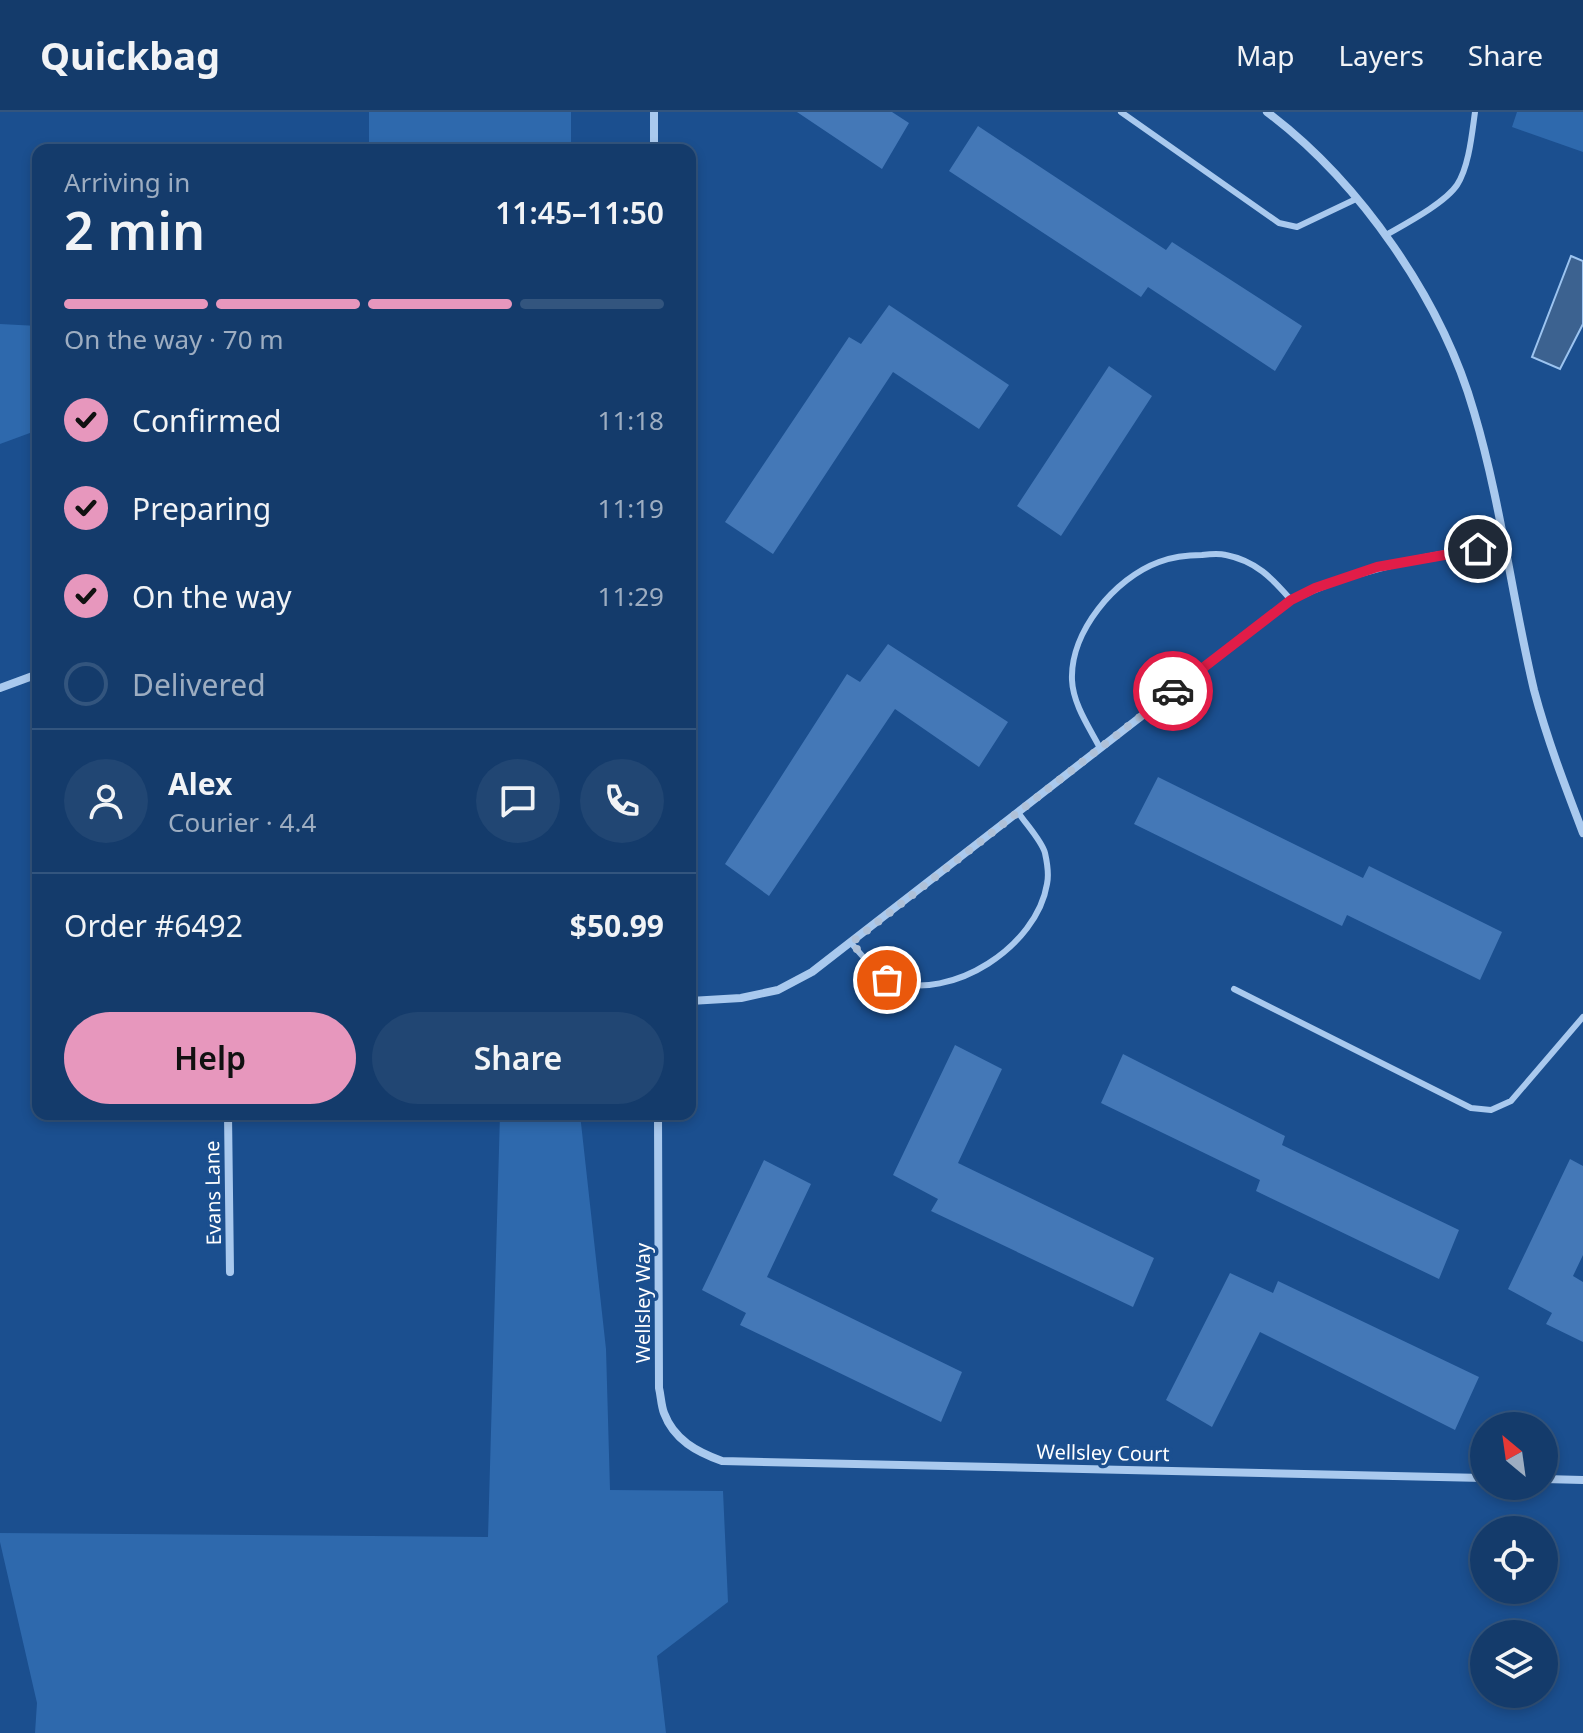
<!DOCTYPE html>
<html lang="en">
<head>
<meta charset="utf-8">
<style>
  :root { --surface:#143b6b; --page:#214673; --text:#f1f3f6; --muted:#9dadc1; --line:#33557e; --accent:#e797bd }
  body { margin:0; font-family:"Noto Sans",sans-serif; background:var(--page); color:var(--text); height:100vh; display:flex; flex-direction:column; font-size:30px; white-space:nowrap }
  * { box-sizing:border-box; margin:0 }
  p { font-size:26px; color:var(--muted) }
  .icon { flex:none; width:44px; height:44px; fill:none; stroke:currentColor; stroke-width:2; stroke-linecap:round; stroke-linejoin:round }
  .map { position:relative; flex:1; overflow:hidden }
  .drawer { position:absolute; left:32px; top:32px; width:664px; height:976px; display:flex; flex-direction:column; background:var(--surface); border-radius:16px; box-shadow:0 4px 12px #0003,0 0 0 2px var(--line) }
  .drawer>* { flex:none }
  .needle { width:52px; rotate:331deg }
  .buttons { position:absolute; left:1470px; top:1300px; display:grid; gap:16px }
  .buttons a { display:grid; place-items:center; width:88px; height:88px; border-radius:50%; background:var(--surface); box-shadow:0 4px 12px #0003,0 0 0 2px var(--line); font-size:40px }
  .pin { position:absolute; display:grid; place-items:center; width:68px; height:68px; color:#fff; margin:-34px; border:4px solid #fff; border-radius:50%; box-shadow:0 2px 8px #0007 }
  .courier { position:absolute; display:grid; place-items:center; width:80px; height:80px; margin:-40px; border:6px solid #e11d48; border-radius:50%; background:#fff; color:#222; box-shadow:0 2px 10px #0007 }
  .overview em { font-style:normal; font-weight:600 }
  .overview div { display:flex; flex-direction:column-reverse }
  .overview { display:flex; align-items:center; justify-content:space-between; height:136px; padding:0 32px }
  h1 { font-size:52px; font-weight:600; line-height:60px }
  .bar { display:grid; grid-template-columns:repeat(4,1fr); gap:12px 8px; align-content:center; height:96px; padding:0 32px }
  .bar i { height:10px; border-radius:6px; background:var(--line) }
  .bar .selected { background:var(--accent) }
  .bar p { grid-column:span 4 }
  .line { display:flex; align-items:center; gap:20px; padding:0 32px; border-top:2px solid var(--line) }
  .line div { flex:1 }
  .round { display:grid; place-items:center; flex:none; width:84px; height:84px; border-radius:42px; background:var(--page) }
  ol { padding:0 32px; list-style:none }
  li { display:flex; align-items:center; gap:24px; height:88px }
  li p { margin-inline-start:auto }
  li .icon { padding:8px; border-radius:50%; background:var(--accent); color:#111; stroke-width:4 }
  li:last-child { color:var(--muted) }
  li i { width:44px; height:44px; border:4px solid var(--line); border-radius:50% }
  .cta { display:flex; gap:16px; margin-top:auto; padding:16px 32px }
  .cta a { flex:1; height:92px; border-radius:48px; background:var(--accent); color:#111; font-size:32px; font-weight:600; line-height:92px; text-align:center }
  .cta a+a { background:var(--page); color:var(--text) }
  header { display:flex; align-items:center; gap:48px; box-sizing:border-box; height:112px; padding:0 40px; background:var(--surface); border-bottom:2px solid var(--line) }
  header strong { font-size:38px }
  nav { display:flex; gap:44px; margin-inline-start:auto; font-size:28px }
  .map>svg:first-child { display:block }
</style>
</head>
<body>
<header>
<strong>Quickbag</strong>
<nav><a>Map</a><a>Layers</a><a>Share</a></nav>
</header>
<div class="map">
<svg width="1583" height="1621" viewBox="0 0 1583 1621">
  <rect width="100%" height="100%" fill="#1b4f8f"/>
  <path fill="#2e69ad" d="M369 0H571V38H369Z
    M1517 0H1583V40L1512 15Z
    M0 212 38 214V318L0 332Z
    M500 1002H580L606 1237 610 1378 723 1379 728 1490 657 1544 666 1621H35L37 1591 0 1430V1421L488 1425Z"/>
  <path fill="#3c6290" stroke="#9cc4f0" stroke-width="2" d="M1571 144 1583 149V212L1560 257 1532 245Z"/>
  <path fill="#4478b7" d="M797 0H892L909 11 882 57Z
    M978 14 1166 138 1172 130 1302 214 1275 259 1148 175 1141 185 949 59Z
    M889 193 1009 273 979 317 893 260 773 442 725 410 849 225 861 232Z
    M1109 254 1152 284 1061 424 1017 394Z
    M888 532 1008 610 979 655 895 597 769 784 725 752 847 562 860 570Z
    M1158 665 1363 766 1369 754 1502 820 1480 868 1347 803 1342 814 1134 712Z
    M955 933 1002 957 958 1051 1154 1146 1133 1195 931 1099 938 1087 893 1063Z
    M1123 942 1285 1024 1282 1033 1459 1118 1439 1167 1256 1079 1260 1068 1101 991Z
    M1570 1047 1583 1054V1143L1573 1164 1583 1170V1230L1546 1212 1552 1201 1508 1177Z
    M764 1048 811 1072 767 1165 962 1260 941 1310 740 1213 746 1201 702 1178Z
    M1230 1161 1273 1181 1278 1169 1479 1265 1455 1318 1260 1220 1212 1315 1166 1288Z"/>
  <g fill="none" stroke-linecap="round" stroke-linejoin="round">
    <path stroke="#a9c9ee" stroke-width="6" d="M1121 0 1279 111 1297 115 1356 87
      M1386 123C1405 112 1445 91 1457 73 1469 55 1472 21 1475 0
      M1100 636C1089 615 1073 592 1072 568 1070 520 1115 466 1159 450 1172 445 1188 443 1202 443 1210 442 1218 441 1226 443 1256 449 1272 466 1291 488
      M851 831C860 841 879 865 891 869 952 890 1037 834 1047 772 1049 763 1047 750 1045 741 1042 729 1025 711 1018 700
      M1234 877 1471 996 1491 998 1511 989 1583 905"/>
    <path stroke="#a9c9ee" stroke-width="8" d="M654 0V38
      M1267 0C1360 70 1442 188 1474 300 1501 391 1512 486 1534 578 1547 627 1565 674 1583 721
      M0 576 38 562
      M690 889 741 886 778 878 812 860 1291 488C1358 454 1430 445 1503 432
      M228 1002 230 1160
      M658 1002 659 1276C661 1284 661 1293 664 1301 674 1328 697 1340 722 1349L1484 1366
      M1544 1367 1583 1368"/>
  </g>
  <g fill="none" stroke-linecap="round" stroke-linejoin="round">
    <path stroke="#afc1d8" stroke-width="8" stroke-dasharray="0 14.4" d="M887 868 851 831 1173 579"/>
    <path stroke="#e11d48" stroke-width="10" d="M1173 579 1291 488 1315 476 1377 455 1478 437"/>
  </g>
  <g text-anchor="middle" stroke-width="7" stroke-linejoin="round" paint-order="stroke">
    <g font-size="20" fill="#fff" stroke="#1b4f8f">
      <text transform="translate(213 1081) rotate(-91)" y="7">Evans Lane</text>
      <text transform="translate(643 1191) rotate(-90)" y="7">Wellsley Way</text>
      <text transform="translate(1103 1341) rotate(1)" y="7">Wellsley Court</text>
    </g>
  </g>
</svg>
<div class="buttons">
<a><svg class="needle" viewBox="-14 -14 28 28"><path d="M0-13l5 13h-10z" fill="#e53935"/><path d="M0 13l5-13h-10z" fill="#9dadc1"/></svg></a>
<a><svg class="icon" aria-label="locate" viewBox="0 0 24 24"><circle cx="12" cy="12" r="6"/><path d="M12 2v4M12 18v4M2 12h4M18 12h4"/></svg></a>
<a><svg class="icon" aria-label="layers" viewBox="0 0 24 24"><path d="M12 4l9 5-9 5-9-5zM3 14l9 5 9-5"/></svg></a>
</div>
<div class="pin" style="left:887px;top:868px;background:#ea580c"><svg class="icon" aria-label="bag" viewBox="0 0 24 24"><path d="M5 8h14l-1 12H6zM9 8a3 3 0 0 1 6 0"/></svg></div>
<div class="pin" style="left:1478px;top:437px;background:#1f2937"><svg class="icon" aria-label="home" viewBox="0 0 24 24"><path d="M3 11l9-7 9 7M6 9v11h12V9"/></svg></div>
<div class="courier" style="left:1173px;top:579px"><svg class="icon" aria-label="car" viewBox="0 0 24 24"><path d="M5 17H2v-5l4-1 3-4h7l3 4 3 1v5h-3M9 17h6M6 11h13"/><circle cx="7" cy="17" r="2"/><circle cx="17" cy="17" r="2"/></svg></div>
<section class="drawer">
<div class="overview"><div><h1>2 min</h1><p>Arriving in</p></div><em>11:45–11:50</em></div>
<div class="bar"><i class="selected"></i><i class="selected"></i><i class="selected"></i><i></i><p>On the way · 70 m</p></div>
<ol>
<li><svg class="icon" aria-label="check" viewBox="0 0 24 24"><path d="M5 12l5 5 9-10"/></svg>Confirmed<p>11:18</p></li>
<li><svg class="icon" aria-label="check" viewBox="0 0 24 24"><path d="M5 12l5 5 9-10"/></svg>Preparing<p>11:19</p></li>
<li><svg class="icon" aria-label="check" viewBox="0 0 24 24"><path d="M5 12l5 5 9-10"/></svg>On the way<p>11:29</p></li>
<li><i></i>Delivered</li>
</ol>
<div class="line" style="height:144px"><a class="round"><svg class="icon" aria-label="person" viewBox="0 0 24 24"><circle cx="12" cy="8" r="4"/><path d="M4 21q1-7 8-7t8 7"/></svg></a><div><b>Alex</b><p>Courier · 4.4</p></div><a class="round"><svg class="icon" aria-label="chat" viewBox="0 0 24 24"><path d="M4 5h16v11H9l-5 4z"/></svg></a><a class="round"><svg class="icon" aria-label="phone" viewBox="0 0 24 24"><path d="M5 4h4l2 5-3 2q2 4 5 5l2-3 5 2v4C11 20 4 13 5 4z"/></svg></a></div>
<div class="line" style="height:104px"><div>Order #6492</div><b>$50.99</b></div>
<div class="cta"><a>Help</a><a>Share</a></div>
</section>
</div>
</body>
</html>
